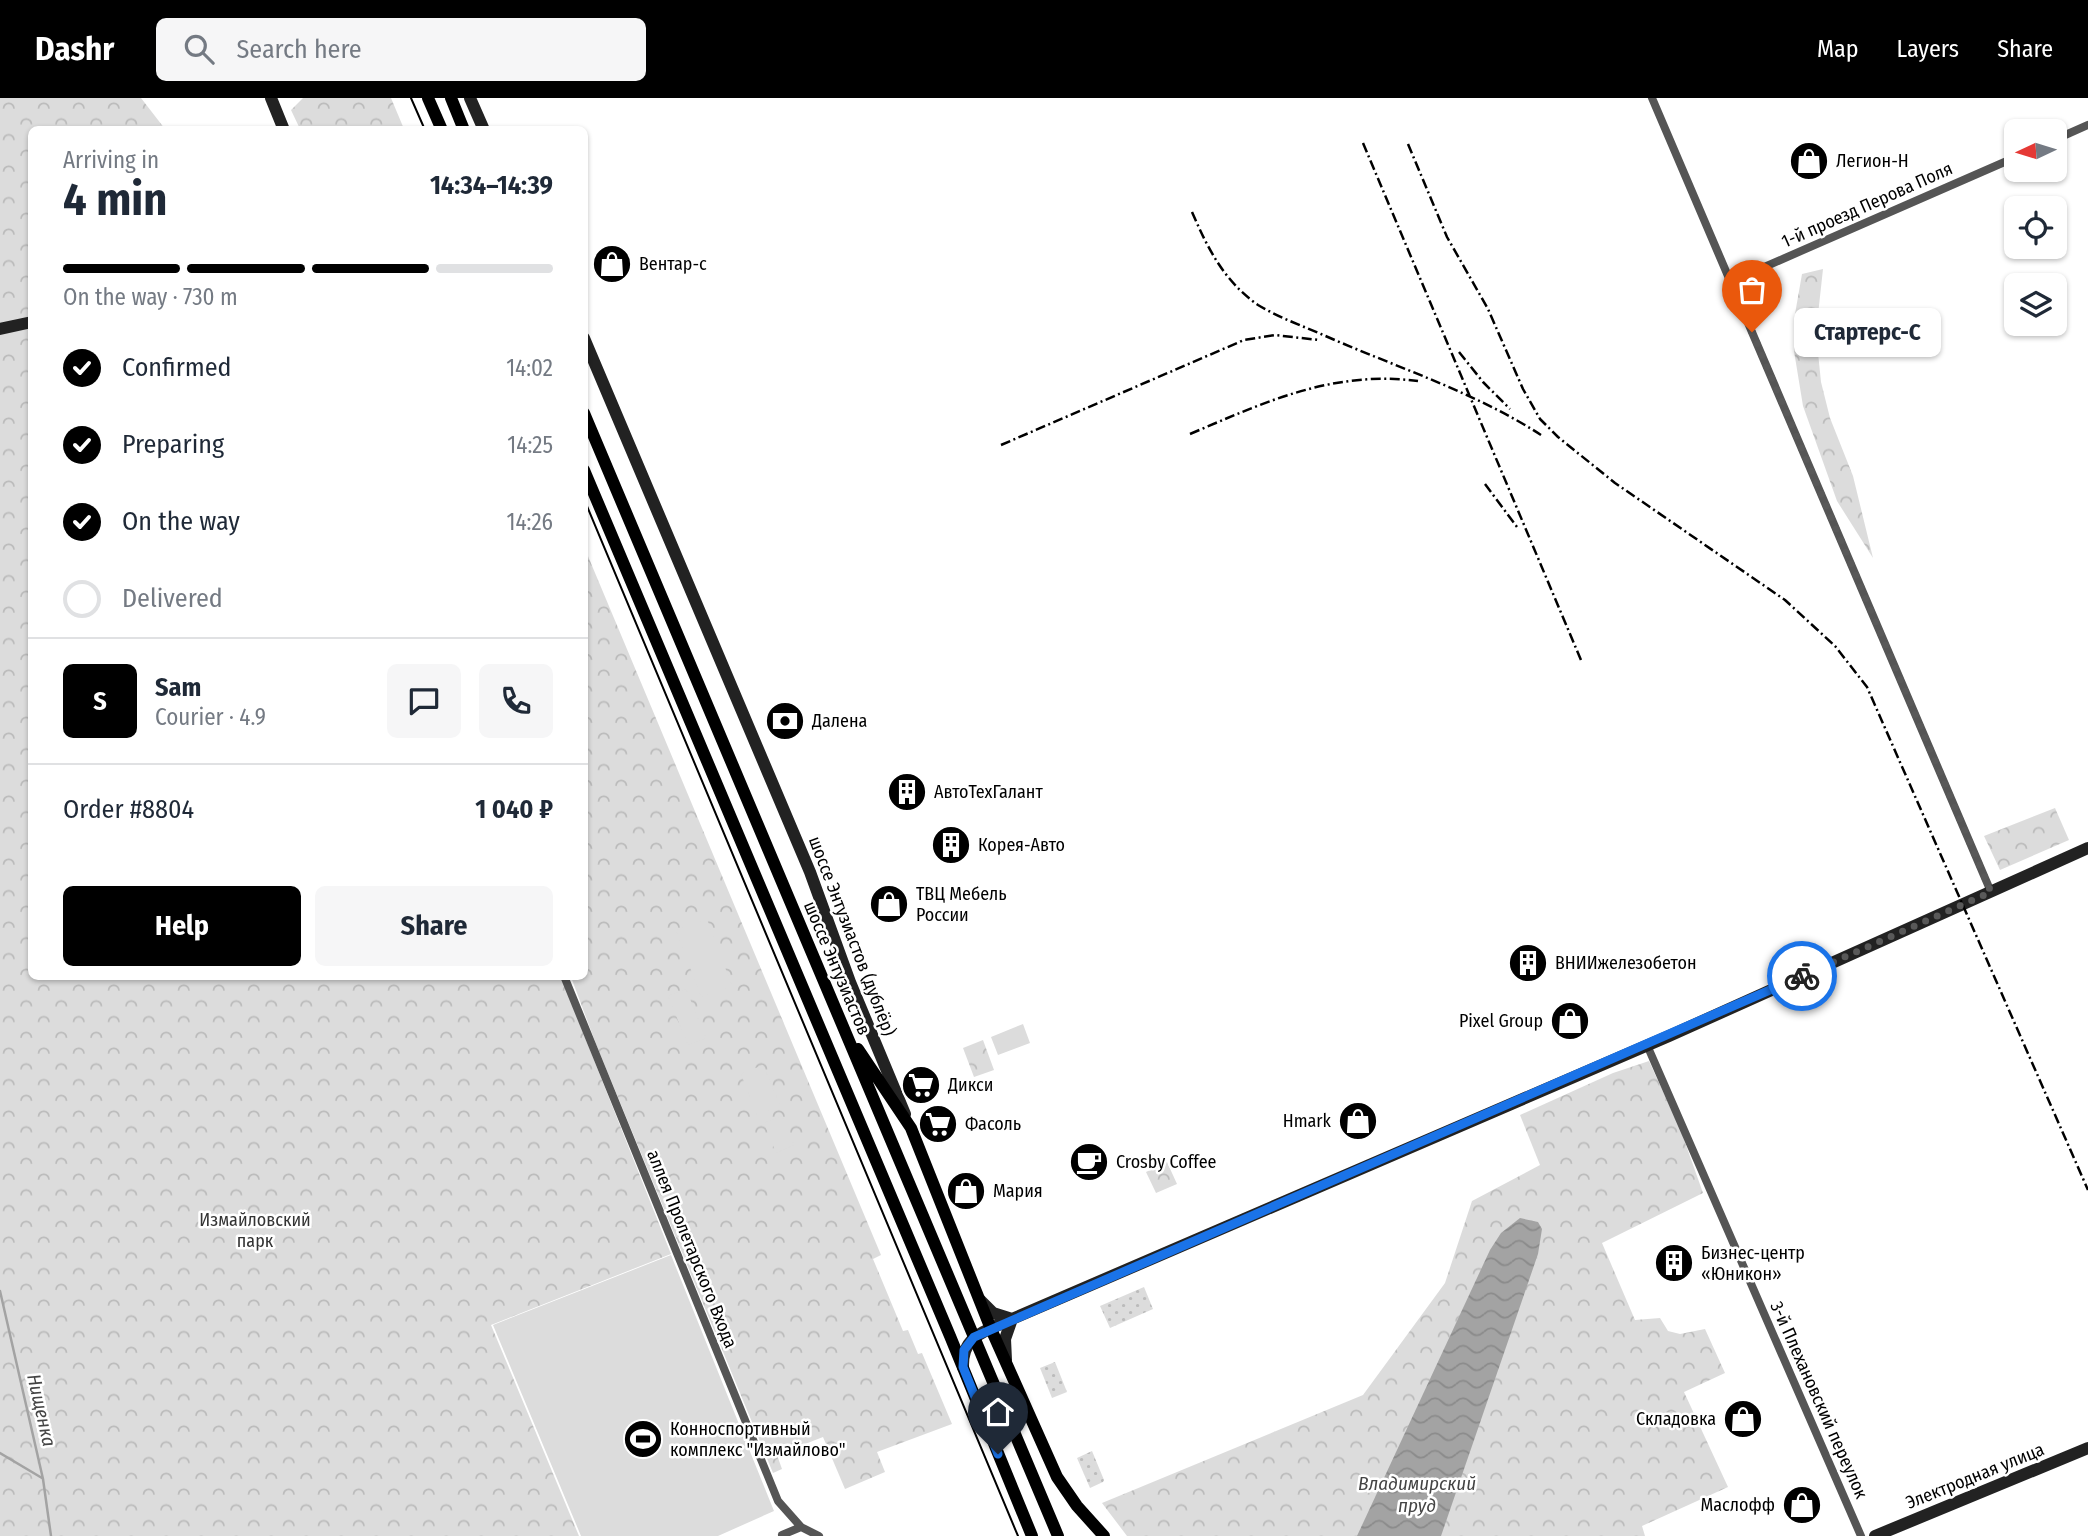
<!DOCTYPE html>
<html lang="en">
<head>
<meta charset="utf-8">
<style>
  :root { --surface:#fff; --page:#f6f6f7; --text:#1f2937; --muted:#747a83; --line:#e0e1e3; --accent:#000 }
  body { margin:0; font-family:"Fira Sans Condensed",sans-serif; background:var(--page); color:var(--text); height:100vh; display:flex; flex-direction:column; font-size:26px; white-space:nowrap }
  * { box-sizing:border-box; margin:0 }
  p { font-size:23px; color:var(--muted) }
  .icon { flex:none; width:38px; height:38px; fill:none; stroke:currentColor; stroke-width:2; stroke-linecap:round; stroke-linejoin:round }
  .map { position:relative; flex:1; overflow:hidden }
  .side { position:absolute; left:28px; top:28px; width:560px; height:854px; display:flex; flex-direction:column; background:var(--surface); border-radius:10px; box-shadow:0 2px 5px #0004 }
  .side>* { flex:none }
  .needle { width:46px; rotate:266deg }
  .controls { position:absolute; left:2004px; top:21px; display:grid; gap:14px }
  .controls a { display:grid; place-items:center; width:63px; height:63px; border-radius:10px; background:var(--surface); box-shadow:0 2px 5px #0004; font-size:35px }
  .pin { position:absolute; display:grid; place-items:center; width:60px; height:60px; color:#fff; margin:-72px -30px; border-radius:50% 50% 50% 0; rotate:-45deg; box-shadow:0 0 7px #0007 }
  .pin .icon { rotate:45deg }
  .courier { position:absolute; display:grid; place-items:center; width:70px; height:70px; margin:-35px; border:5px solid #1a73e8; border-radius:50%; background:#fff; color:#222; box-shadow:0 2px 9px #0007 }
  .bubble { position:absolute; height:49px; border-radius:10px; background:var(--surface); box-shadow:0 2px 5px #0004; font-size:23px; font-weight:700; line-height:49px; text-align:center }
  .overview em { font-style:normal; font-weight:700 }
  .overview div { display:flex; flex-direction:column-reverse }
  .overview { display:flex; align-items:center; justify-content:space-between; height:119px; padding:0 35px }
  h1 { font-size:46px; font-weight:700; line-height:52px }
  .bar { display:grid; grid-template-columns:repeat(4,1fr); gap:10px 7px; align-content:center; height:84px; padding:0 35px }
  .bar i { height:9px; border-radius:5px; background:var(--line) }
  .bar .current { background:var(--accent) }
  .bar p { grid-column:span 4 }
  .line { display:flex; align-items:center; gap:18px; padding:0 35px; border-top:2px solid var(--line) }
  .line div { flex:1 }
  .round { display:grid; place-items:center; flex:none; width:74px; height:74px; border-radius:10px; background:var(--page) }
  ol { padding:0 35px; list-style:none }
  li { display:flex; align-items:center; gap:21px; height:77px }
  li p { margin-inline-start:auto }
  li .icon { padding:7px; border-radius:50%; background:var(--accent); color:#fff; stroke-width:4 }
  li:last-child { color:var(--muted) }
  li i { width:38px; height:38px; border:4px solid var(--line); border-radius:50% }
  .cta { display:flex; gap:14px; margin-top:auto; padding:14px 35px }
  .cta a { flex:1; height:80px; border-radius:10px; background:var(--accent); color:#fff; font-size:28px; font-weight:700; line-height:80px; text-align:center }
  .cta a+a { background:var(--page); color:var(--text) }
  header { display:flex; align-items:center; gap:42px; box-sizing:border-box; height:98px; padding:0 35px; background:var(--accent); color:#fff }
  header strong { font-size:33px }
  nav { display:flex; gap:38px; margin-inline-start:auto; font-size:24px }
  .search { width:490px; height:63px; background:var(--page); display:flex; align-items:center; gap:18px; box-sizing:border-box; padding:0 24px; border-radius:10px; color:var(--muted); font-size:26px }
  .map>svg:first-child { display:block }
</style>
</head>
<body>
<header>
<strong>Dashr</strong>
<div class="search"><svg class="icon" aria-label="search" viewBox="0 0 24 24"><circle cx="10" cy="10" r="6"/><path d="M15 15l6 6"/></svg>Search here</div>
<nav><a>Map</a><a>Layers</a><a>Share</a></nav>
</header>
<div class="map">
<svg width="2088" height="1438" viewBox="0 0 2088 1438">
  <defs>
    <pattern id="grass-dots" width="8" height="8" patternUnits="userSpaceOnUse" patternTransform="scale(1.75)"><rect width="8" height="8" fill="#dcdcdc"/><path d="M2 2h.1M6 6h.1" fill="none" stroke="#bbb" stroke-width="1.8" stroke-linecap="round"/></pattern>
    <pattern id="forest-crowns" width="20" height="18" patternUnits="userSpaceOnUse" patternTransform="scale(1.75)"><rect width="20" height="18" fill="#dcdcdc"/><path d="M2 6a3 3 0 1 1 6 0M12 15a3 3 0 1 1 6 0" fill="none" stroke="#bbb"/></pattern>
    <pattern id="water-waves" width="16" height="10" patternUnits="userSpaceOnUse" patternTransform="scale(1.75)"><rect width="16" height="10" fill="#a3a3a3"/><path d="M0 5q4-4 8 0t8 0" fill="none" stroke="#8b8b8b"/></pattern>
  </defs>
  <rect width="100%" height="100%" fill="#fff"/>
  <path fill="url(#grass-dots)" d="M1144 1189 1153 1211 1110 1230 1100 1208Z
    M1055 1264 1067 1294 1052 1300 1040 1270Z
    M1092 1353 1104 1382 1103 1384 1090 1390 1077 1360Z"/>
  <path fill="url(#forest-crowns)" d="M0 0H141L165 31 32 32V878L561 879 671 1156 491 1227 579 1438H0Z
    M303 0H391L404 31H300L291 12Z
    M1823 171 1816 235 1821 284 1830 320 1853 378 1873 460 1837 403 1803 308 1794 253 1795 216 1802 176Z
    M585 451 881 1157 873 1161 903 1233 908 1232 918 1256 922 1255 952 1326 877 1354 885 1374 845 1391 823 1339 777 1357 782 1371 773 1375 596 946 571 879 584 878Z
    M2055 710 2069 742 2000 772 1984 738Z
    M983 942 994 972 974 979 963 950Z
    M1649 963 1681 1033 1703 1095 1602 1145 1635 1222 1660 1220 1668 1233 1680 1236 1705 1231 1725 1275 1684 1294 1728 1389 1642 1428 1645 1438H1127L1102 1405 1363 1297 1445 1185 1472 1103 1540 1067 1520 1017 1613 975Z
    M1167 1064 1177 1086 1156 1095 1146 1074Z"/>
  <path fill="#dcdcdc" d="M707 821 732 888 701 899 676 832Z
    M686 891 706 940 688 947 668 898Z
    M1023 926 1030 945 998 957 991 939Z
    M763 967 780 1007 757 1017 741 976Z
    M782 1018 794 1047 776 1055 764 1025Z
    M671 1157 774 1413 718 1438H581L493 1227Z"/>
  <path fill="url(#water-waves)" d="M1520 1120 1538 1124 1542 1131 1538 1156 1441 1438H1357L1490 1152 1501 1135Z"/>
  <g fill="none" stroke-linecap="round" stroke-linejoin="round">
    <path stroke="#a3a3a3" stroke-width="2.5" d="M0 1193 43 1381 51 1438
      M0 1355 42 1380"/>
    <path stroke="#555" stroke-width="8" d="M1652 0 1991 794
      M2054 42 2088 27
      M1730 184 2016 59
      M564 878 778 1403 801 1429 819 1438
      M1647 947 1861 1438
      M782 1437 801 1429"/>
    <path stroke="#222" stroke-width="12" d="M271 0 284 32
      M470 0 484 32
      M0 231 32 224
      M584 240 810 774 850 884 905 1016
      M980 1202 993 1215 1012 1221
      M1006 1262 1005 1241 1012 1221
      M963 1269C962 1236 987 1233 1012 1221L1669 938 2088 750
      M1875 1438 2088 1350"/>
    <path stroke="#000" stroke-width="12" d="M428 0 442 32
      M451 0 464 32
      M584 315 1058 1438
      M584 372 950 1238 1032 1438
      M858 951 911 1030 991 1231 1057 1379 1077 1408 1104 1438"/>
    <path stroke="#000" stroke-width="2" d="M411 0 425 32
      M584 401 1018 1438"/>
    <path stroke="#000" stroke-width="2.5" stroke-dasharray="10 3.5 2 3.5" stroke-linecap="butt" d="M1363 45 1581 562
      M1408 46 1447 139 1488 211 1523 291 1540 321 1558 339 1615 385 1785 502 1835 548 1867 589 2088 1092
      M1192 114C1208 151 1224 183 1258 207 1278 219 1300 227 1321 236 1395 269 1473 293 1541 337
      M1459 254 1483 284 1510 311
      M1190 336C1265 304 1333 272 1418 283
      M1001 347 1244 242 1275 237 1319 242
      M1485 386 1517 429"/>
  </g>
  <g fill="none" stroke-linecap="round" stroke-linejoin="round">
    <path stroke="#595959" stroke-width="7" stroke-dasharray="0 12.6" d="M1752 234 1991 794 1802 878"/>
    <path stroke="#1a73e8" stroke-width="9" d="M998 1356 963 1269 964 1252 974 1239 1802 878"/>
  </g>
  <defs>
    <g id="shop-disc" transform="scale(2.0125)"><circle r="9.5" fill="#000" stroke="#fff"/><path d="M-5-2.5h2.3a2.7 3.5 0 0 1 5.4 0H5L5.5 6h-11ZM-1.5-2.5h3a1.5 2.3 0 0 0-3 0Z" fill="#fff"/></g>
    <g id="bank-disc" transform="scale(2.0125)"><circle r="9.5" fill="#000" stroke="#fff"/><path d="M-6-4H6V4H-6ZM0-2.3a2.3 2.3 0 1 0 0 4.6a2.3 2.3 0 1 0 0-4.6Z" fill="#fff"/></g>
    <g id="building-disc" transform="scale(2.0125)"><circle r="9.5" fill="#000" stroke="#fff"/><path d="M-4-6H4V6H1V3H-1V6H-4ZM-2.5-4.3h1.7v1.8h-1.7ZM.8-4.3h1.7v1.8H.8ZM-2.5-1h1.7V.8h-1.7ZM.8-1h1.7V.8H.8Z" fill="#fff"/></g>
    <g id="supermarket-disc" transform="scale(2.0125)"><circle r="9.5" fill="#000" stroke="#fff"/><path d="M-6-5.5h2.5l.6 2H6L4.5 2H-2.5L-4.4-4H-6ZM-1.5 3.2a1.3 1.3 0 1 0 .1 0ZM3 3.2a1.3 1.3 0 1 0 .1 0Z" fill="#fff"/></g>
    <g id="cafe-disc" transform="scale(2.0125)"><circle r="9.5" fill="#000" stroke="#fff"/><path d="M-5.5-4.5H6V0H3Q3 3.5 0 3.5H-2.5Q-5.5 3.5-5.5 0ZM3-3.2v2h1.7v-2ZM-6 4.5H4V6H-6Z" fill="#fff"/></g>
    <g id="stadium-disc" transform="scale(2.0125)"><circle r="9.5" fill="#000" stroke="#fff"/><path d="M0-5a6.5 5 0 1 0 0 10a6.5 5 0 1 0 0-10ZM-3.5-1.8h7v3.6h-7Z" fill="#fff"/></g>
  </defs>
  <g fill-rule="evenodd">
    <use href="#shop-disc" x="1809" y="63"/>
    <use href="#shop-disc" x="612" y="166"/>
    <use href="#bank-disc" x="785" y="623"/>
    <use href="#building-disc" x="907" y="694"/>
    <use href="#building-disc" x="951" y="747"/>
    <use href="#shop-disc" x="889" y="806"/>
    <use href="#building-disc" x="1528" y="865"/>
    <use href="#shop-disc" x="1570" y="923"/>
    <use href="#supermarket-disc" x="921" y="987"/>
    <use href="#shop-disc" x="1358" y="1023"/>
    <use href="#supermarket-disc" x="938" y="1026"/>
    <use href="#cafe-disc" x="1089" y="1064"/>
    <use href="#shop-disc" x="966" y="1093"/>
    <use href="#building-disc" x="1674" y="1165"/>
    <use href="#shop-disc" x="1743" y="1321"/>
    <use href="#stadium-disc" x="643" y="1341"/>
    <use href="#shop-disc" x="1802" y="1407"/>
  </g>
  <g text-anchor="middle" stroke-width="5" stroke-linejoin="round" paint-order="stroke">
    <g font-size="18" fill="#000" stroke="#fff" text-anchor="start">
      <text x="1836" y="69">Легион-Н</text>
      <text x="639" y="172">Вентар-с</text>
      <text x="812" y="629">Далена</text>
      <text x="934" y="700">АвтоТехГалант</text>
      <text x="978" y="753">Корея-Авто</text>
      <text x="916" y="802">ТВЦ Мебель<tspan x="916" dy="21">России</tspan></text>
      <text x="1555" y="871">ВНИИжелезобетон</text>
      <text x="1543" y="929" text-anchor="end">Pixel Group</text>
      <text x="948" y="993">Дикси</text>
      <text x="1331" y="1029" text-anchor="end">Hmark</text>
      <text x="965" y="1032">Фасоль</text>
      <text x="1116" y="1070">Crosby Coffee</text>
      <text x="993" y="1099">Мария</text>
      <text x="1701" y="1161">Бизнес-центр<tspan x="1701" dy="21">«Юникон»</tspan></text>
      <text x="1716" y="1327" text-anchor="end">Складовка</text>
      <text x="670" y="1337">Конноспортивный<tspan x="670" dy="21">комплекс "Измайлово"</tspan></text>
      <text x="1775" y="1413" text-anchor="end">Маслофф</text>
    </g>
    <g font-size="18" fill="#000" stroke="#fff">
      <text transform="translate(1867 107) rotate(-24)" y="6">1-й проезд Перова Поля</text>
      <text transform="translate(852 838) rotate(69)" y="6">шоссе Энтузиастов (дублёр)</text>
      <text transform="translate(837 870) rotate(67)" y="6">шоссе Энтузиастов</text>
      <text transform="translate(692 1151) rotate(68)" y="6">аллея Пролетарского Входа</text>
      <text transform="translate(1819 1302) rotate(66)" y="6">3-й Плехановский переулок</text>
      <text transform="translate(1975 1378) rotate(-22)" y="6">Электродная улица</text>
    </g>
    <g font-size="18" fill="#333" stroke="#fff">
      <text x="255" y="1128">Измайловский<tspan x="255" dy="21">парк</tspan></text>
    </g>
    <g font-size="19" font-style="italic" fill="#444" stroke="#fff">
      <text transform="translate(42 1312) rotate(77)" y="7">Нищенка</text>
      <text x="1417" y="1392">Владимирский<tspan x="1417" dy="22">пруд</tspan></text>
    </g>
  </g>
</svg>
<div class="controls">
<a><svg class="needle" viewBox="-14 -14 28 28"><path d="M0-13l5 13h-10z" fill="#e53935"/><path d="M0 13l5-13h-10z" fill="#747a83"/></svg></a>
<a><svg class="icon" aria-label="locate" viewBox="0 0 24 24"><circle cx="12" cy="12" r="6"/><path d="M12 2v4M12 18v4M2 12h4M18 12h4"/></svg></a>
<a><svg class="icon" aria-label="layers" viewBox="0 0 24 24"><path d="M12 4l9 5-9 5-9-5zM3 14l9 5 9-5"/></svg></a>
</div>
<div class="pin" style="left:1752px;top:234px;background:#ea580c"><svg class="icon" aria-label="bag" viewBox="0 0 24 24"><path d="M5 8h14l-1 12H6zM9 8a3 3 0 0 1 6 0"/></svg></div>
<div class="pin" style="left:998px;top:1356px;background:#1f2937"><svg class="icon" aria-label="home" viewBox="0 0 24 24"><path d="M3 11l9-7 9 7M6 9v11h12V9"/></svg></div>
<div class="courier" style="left:1802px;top:878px"><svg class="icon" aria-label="bike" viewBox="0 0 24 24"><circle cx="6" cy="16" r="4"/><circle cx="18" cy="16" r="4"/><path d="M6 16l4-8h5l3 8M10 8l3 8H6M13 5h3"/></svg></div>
<div class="bubble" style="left:1794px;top:210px;width:147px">Стартерс-С</div>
<section class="side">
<div class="overview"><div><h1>4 min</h1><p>Arriving in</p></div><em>14:34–14:39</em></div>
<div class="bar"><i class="current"></i><i class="current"></i><i class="current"></i><i></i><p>On the way · 730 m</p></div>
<ol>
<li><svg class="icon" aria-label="check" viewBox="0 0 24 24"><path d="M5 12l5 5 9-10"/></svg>Confirmed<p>14:02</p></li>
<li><svg class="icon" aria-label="check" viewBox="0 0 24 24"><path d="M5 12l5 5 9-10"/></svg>Preparing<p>14:25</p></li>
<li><svg class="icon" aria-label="check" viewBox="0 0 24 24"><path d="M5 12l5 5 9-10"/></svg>On the way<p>14:26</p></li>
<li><i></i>Delivered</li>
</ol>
<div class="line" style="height:126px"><b class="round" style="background:var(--accent);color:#fff">S</b><div><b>Sam</b><p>Courier · 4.9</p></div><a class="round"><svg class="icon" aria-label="chat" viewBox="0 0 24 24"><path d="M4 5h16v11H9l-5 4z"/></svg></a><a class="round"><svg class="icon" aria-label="phone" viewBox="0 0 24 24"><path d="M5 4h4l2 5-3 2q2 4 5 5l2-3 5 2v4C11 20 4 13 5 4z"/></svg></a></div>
<div class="line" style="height:91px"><div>Order #8804</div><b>1 040 ₽</b></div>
<div class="cta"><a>Help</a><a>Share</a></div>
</section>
</div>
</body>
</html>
